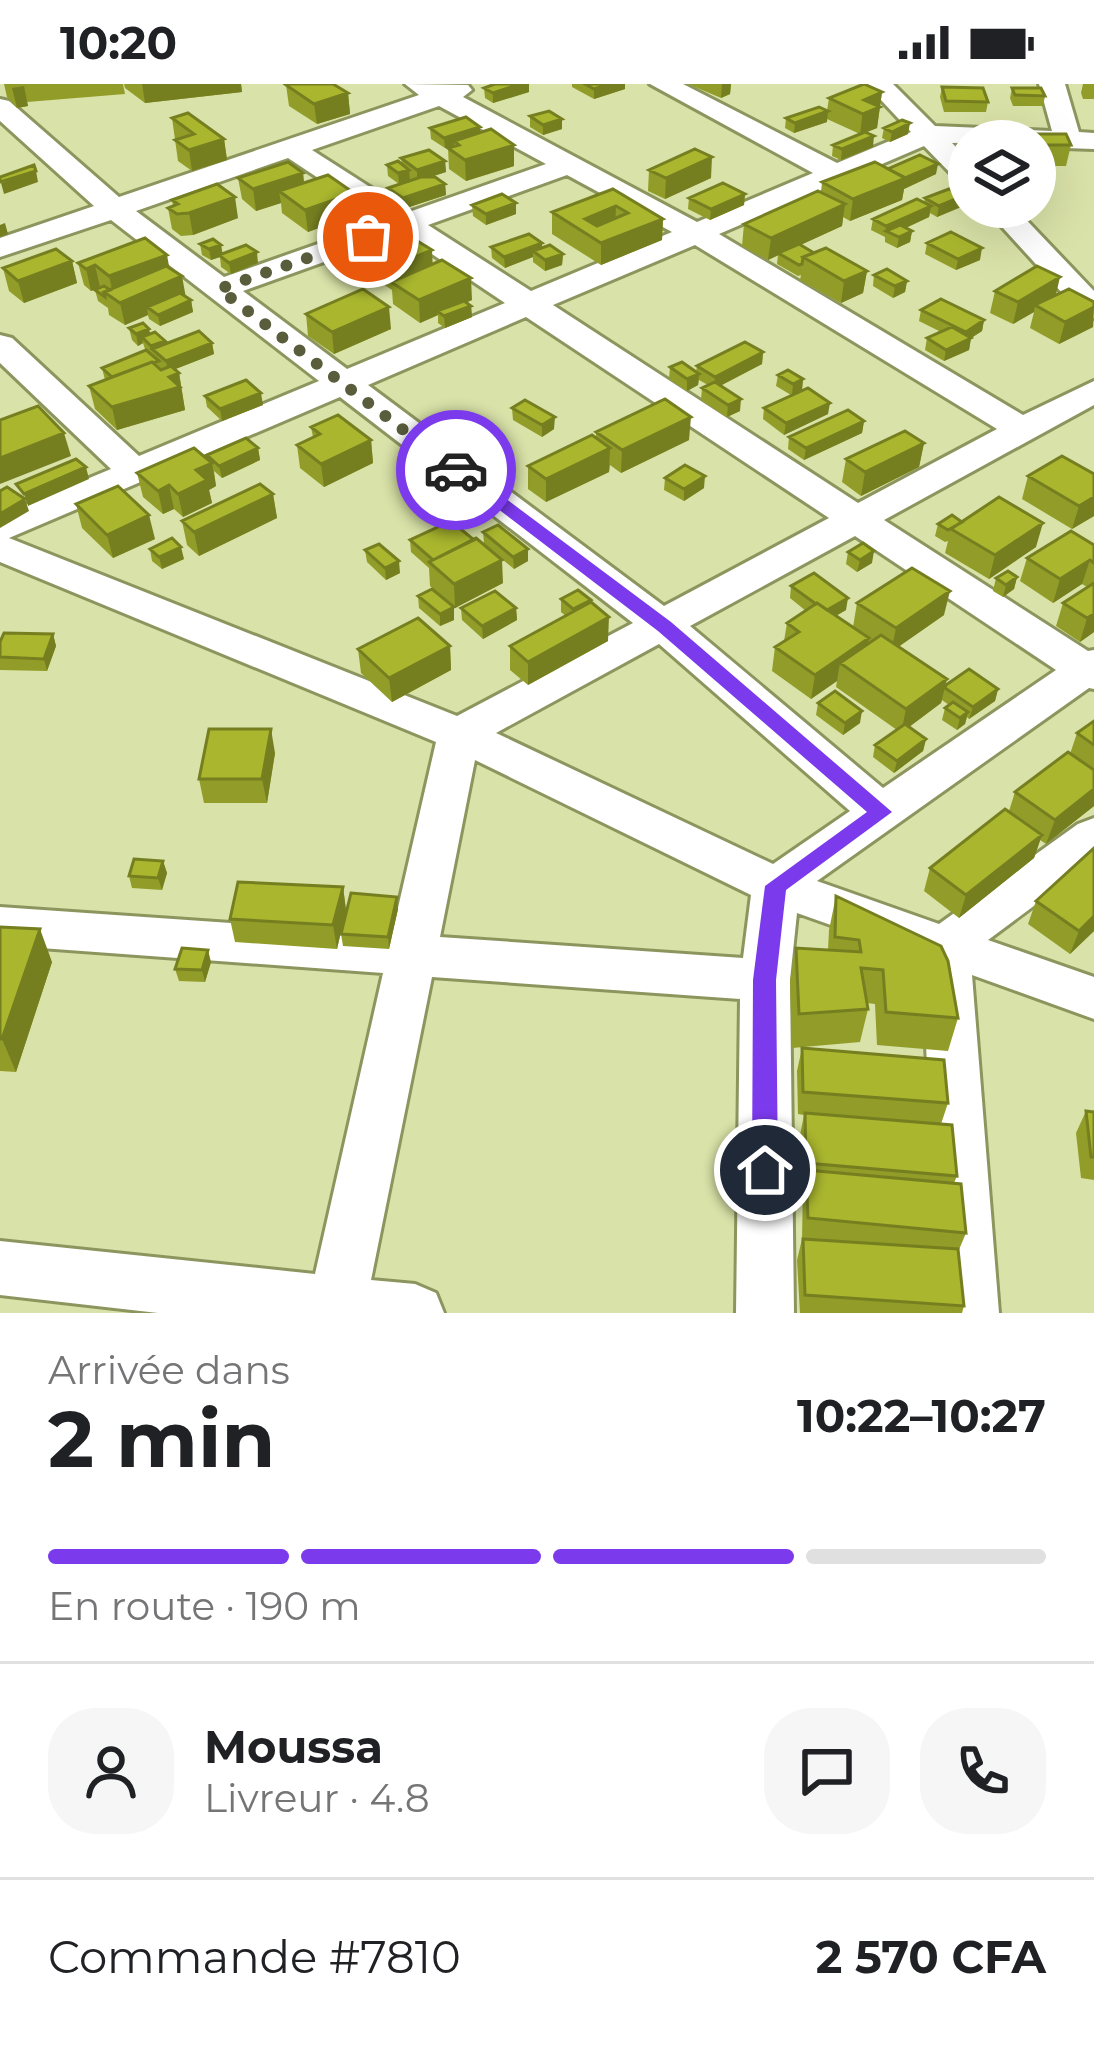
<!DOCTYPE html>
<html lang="fr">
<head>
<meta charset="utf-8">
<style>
  :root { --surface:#fff; --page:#f6f6f6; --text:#202124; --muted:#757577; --line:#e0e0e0; --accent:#7c3aed }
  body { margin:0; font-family:Montserrat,sans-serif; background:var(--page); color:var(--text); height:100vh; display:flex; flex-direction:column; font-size:45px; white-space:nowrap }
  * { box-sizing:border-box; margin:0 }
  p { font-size:39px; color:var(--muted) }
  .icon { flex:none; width:66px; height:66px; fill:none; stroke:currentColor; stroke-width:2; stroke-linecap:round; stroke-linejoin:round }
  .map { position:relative; height:1229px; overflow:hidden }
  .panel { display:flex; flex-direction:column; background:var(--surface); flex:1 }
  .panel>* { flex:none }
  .fabs { position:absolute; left:948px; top:36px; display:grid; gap:24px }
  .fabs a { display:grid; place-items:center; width:108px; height:108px; border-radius:50%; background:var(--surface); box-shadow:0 12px 48px #0002; font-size:60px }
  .pin { position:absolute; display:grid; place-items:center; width:102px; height:102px; color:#fff; margin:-51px; border:6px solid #fff; border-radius:50%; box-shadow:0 3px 12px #0007 }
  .courier { position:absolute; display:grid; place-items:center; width:120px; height:120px; margin:-60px; border:9px solid #7c3aed; border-radius:50%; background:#fff; color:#222; box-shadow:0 3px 15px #0007 }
  .headline em { font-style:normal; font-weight:700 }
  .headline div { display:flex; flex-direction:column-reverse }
  .headline { display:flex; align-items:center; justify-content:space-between; height:204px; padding:0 48px }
  h1 { font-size:78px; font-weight:700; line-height:90px }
  .bar { display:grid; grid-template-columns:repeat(4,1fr); gap:18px 12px; align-content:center; height:144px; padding:0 48px }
  .bar i { height:15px; border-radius:9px; background:var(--line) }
  .bar .current { background:var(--accent) }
  .bar p { grid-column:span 4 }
  .line { display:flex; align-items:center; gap:30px; padding:0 48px; border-top:3px solid var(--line) }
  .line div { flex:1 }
  .round { display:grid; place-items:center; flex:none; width:126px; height:126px; border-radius:48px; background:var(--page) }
  .status { display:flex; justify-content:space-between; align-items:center; height:84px; padding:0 60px; background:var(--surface); direction:ltr }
  .status svg { height:33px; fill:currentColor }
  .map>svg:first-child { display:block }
</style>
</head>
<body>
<div class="status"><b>10:20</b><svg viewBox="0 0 49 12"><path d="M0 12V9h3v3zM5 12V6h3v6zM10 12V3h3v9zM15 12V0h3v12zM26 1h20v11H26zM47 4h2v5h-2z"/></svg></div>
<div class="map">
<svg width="1094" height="1229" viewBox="0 0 1094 1229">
  <rect width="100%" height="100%" fill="#d9e2a8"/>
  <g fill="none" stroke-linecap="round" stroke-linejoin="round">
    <g stroke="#8d955e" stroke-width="6">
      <path id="minor" d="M405 0 468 1 472 6 463 13 697 138 813 89 650 0H683L837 79 911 48 866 0H893L935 42 1052 47 1039 0H1065L1079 48 1094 49V65L1035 63V57L952 59 969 76V100L959 98 924 62 719 150 1023 331 1094 297V321L884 436 1088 567 1094 566V605L1089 604 817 797 939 840 1078 740 1094 734V777L988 856 1094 893V935L972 891 999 1229H941L921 873 797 829 790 896 794 1229H736L740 915 432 893 371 1196 415 1200 436 1209 444 1229H158L0 1211V1157L315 1190 383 889 0 861V823L392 850 436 658 0 478V431L111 385 0 279V251L12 254 139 372 319 297 111 136 0 173V154L94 122 0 37V15L9 17 119 113 419 11ZM439 22 546 80 409 128 312 66ZM288 74 383 137 224 193 136 127ZM567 91 672 148 531 207 428 141ZM402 150 505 219 347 285 243 207ZM695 161 997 345 858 419 553 221ZM526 233 829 434 664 522 368 301ZM340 313 633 539 457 632 9 454ZM855 452 1056 586 883 704 690 542ZM659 560 850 727 773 780 496 649ZM475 676 751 811 743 874 440 853Z
        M984 123H1014L1094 207V234L1083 232Z"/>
    </g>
    <use href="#minor" fill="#fff" fill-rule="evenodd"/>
  </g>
  <path fill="#919d28" d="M4 0H123L125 10 27 18 28 22 17 24 7 13Z
    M124 0H241L242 8 145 19 125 4Z
    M495 0H529V8L493 19 485 14 484 4Z
    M572 0H625V5L594 15 572 3Z
    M688 0H731L730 10 721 14Z
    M1083 0H1094V15H1083L1081 9Z
    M286 1 348 9 350 30 317 40 289 22Z
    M942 3 988 18 986 28H944L940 13Z
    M1012 4 1045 12 1043 22H1013L1010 14Z
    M882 8 877 44 866 48 873 63 841 76 832 72 833 61 860 50 827 35V38L794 49 785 44 786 34 827 27 829 14Z
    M530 32 562 45 543 51 530 43Z
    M172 34 224 55 227 76 192 87 178 77Z
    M430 44 480 49 514 61V82L466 97 449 85 448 64 454 62 445 64 431 55Z
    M884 44 908 50 890 58 882 54Z
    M992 50 1071 61 1066 82H1035V57H990Z
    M401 74 445 77 446 88 431 93 445 100 446 111 403 125 388 115V104L399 100 388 92 387 81 402 80Z
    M888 85 936 90 904 105 902 116 850 137 843 133 842 142 800 161 814 169 867 187 863 209 841 219 800 196 801 191 798 192 777 180 778 171 768 176 742 162 744 140 821 108 822 98Z
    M649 86 711 94 665 115 648 107Z
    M303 89 304 99 356 130 308 148 282 129 281 119 256 127 242 115 238 94Z
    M613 105 663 135 662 156 601 181 552 150V128Z
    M745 110 744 121 710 136 688 125 689 114Z
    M963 112 961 123 937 133 930 129 929 133 906 144 912 147 910 158 897 164 885 158V153L871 146 873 135 924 119 925 114Z
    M172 116 238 134 193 151 181 152 172 145 168 124 173 122Z
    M472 121 516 130 486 141 473 132Z
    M927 159 980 176 956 186 925 170Z
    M200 160 221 161 222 170 258 179 231 190 221 183 220 173 211 176 202 171Z
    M491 163 542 164 563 170 562 181 545 187 533 178V173L505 184 492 174Z
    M360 164 432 166V180L472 216 467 218 471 222 472 233 445 244 438 239V231L420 239 393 220 392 206 362 186Z
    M72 177 77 199 24 219 9 207 3 184Z
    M78 179 169 183 186 213 191 216 193 228 160 242 149 235 148 231 125 241 109 231 108 224 98 217 95 206 100 203 91 207 84 201Z
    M874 191 907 197 905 208 893 214 873 202Z
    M995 207 1056 212 1094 218 1093 243 1059 260 1030 244 1034 228 1013 240 990 229Z
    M921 226 984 236 982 247 971 254 969 266 944 277 925 266 927 254 941 248 919 237Z
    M306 230 391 245 334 270 308 252Z
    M129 244 150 250 165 260 212 259 214 270 175 285 179 289 185 326 117 346 95 325 89 302 105 296 102 284 152 271 145 265 143 259 138 262 132 256Z
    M763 268 762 280 720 302 740 327 727 333 701 316 702 304 708 301 699 296 698 301 687 307 669 295 670 283 696 288 697 282Z
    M778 291 803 295 802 306 828 330 784 351 763 335 764 324 791 311 776 302Z
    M205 312 263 321 222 337 207 323Z
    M512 324 554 345 542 353 513 336Z
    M864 337 862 349 804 376 788 365 789 353Z
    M311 343 371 356 373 379 324 403 300 384 297 361 313 353Z
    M448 345 499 359V371L475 381 448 357Z
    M596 348 689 356 621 389 610 381 609 388 546 418 528 405V382L596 354Z
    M924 359 919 383 861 412 842 398 846 375Z
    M258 364 260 376 222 394 214 387 216 402 209 406 212 419 183 433 174 425 163 430 143 413 137 389 207 375V371Z
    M1094 390V432L1072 445 1022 415 1028 392Z
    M665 394 704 404 684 417 664 406Z
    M273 410 277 434 199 472 187 461 182 437Z
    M76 420 155 455 113 474 82 444Z
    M962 438 1036 463 989 495 945 469 948 457 945 458 935 452 938 440Z
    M483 448 528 477 514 485 484 460Z
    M410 456 503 499 455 524 430 502 429 484 411 468Z
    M1094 461V548L1080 558 1056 542 1063 519 1087 503 1082 500 1053 519 1020 497 1027 474Z
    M150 465 184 475 162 485 152 477Z
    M365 466 400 489 386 496 367 478Z
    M848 468 872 479 857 488 846 480Z
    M1017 493 1014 505 1003 513 993 507 996 494Z
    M791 502 846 526 836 532 853 543 857 519 944 531 898 563 946 601 998 605 995 617 969 635 967 633 965 640 957 646 942 636 945 624 949 621 942 616 941 619 909 643 926 655 923 667 894 689 873 673 875 661 897 646 836 603 837 597 811 615 772 587 775 563 784 557 787 539 806 527 790 514Z
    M418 512 454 536 440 542 419 524Z
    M561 515 590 518 608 557 528 601 510 586V562L566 532 561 528Z
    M461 524H516L517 536 483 555 462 536Z
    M53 550 56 562 47 587 0 586V558Z
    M450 562 451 586 392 618 361 589 358 565Z
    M818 619 860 639 843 651 816 631Z
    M1094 637V722L1046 760 1040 756 1034 774 959 834 924 807 930 784 1009 727 1015 708 1070 670 1077 649Z
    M275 669 267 719H204L199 695Z
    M163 777 167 789 162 806 132 804 129 792Z
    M343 803 346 826 337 865 235 858 230 835Z
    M836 812 958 934 948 967 877 961 875 920 867 919 868 925 860 958 792 964 790 897 796 864 828 866 829 846Z
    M1036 817 1094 847 1070 870 1028 840Z
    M398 825 389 865 343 862 341 850Z
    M0 843 52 878 16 988 0 987Z
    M211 878 205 898 179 897 175 885Z
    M802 964 948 1019 941 1040 957 1092 954 1099 966 1149 958 1168 964 1222 962 1229H800L797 1176 802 1155 803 1101 801 1100 800 1051 804 1031 798 1030 797 987Z
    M1086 1027 1094 1028V1096L1081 1094 1076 1049Z"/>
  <path fill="#767f20" d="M142 0H241L242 8 145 19Z
    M520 0H529V8L493 19V9Z
    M609 0H625V5L594 15V5Z
    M722 0H731L730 10 721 14Z
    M24 2 28 22 17 24 12 4Z
    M882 8 877 44 860 51 864 16Z
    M348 9 350 30 317 40 314 20Z
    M828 27 827 38 794 49 795 39Z
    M562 35V45L543 51V41Z
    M910 39 908 50 890 58 892 48Z
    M480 43V54L454 57V62L445 64 444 54Z
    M874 52 873 63 841 76 842 65Z
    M224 55 227 76 192 87 189 66Z
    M514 61V82L466 97 465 76Z
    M712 73 711 94 665 115 666 94Z
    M445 77 446 88 417 97V86Z
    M938 80 936 90 904 105 902 116 850 137 853 115Z
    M409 86 410 97 399 100 398 89Z
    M36 87 38 98 4 110 1 99Z
    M303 89 305 110 279 107 281 119 256 127 253 105Z
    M445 100 446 111 403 125V114Z
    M354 109 356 130 308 148 305 126Z
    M745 110 744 121 710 136 711 125Z
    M963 112 961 123 937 133 939 122Z
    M235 113 238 134 193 151 189 129Z
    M516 119V130L486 141V130Z
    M845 120 842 142 768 176 771 154Z
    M616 122 615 144 584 148 585 135Z
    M931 122 929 133 892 150 886 147 885 153 886 142Z
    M663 135 662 156 601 181V159Z
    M5 139 8 150 0 153V141Z
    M912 147 910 158 897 164 899 153Z
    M542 159V170L533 167V173L505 184 504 173Z
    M221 161 223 172 211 176 209 165Z
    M982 164 980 176 956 186 958 175Z
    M432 166 433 188 391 198 392 206 390 183Z
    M257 168 258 179 231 190 229 179Z
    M563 170 562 181 545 187V176Z
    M167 171 171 193 182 192 186 214 147 223 148 231 125 241 120 219 114 214 109 192Z
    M72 177 77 199 24 219 18 197Z
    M95 181 100 203 91 207 86 185Z
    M867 187 863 209 841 219 844 197Z
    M1060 193 1055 215 1035 221 1034 228 1013 240 1018 218Z
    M471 194 472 216 441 230 437 227 438 231 420 239 419 216Z
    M907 197 905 208 893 214 895 202Z
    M191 216 193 228 160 242 158 231Z
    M471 222 472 233 445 244 444 232Z
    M389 223 391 245 334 270 332 248Z
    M1094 223 1093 243 1059 260 1065 238Z
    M984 236 982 247 968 256 971 254 969 266 944 277 946 266 963 258 966 248Z
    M149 245 152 256 142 253 143 259 138 262 136 250Z
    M212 259 214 270 168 288 166 277Z
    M763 268 762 280 714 305 715 293Z
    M179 289 185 326 117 346 112 323Z
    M699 290 698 301 687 307V295Z
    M803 295 802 306 792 312 793 300Z
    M261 309 263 321 222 337 220 325Z
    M741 315 740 327 727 333 728 321Z
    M830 319 828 330 784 351 786 339Z
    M555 333 554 345 542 353V341Z
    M691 333 689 356 621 389 622 366Z
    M864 337 862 349 804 376 806 364Z
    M64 349 71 372 0 400V374Z
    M371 356 373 379 324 403 321 380Z
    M499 359V371L475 381V369Z
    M924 359 919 383 861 412 865 388Z
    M258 364 260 376 222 394 219 382Z
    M610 364 609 388 546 418V395Z
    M212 379 216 402 209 406 212 419 183 433 178 410 196 386Z
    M86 383 89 395 28 422 24 410Z
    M705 392 704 404 684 417V405Z
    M169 401 174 425 163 430 158 407Z
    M273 410 277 434 199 472 194 448Z
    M1094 413V432L1072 445 1079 422Z
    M25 415 29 427 0 444V430Z
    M149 431 155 455 113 474 107 451Z
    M1043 439 1036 463 989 495 995 471Z
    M181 463 184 475 162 485 159 473Z
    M528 465V477L514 485 513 473Z
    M874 467 872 479 857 488 860 476Z
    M502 476 503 499 455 524 454 500Z
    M1090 476 1082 500 1053 519 1060 495Z
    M399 477 400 489 386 496 385 484Z
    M1017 493 1014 505 1003 513 1006 501Z
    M950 507 944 531 891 568 896 544Z
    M848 514 846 526 823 539 825 527Z
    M454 523V536L440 542V530Z
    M516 524 517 536 483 555 482 542Z
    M1094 530V548L1080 558 1087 534Z
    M609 533 608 557 528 601V578Z
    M53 550 56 562 47 587 44 575Z
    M869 554 865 577 840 579 837 597 811 615 815 591Z
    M450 562 451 586 392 618 389 594Z
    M947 595 941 619 901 649 906 625Z
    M998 605 995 617 969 635 973 623Z
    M862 627 860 639 843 651 845 639Z
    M968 628 965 640 957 646 960 634Z
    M271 645 275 669 267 719 262 695Z
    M926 655 923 667 894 689 897 677Z
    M1094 705V722L1046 760 1055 736Z
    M1042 751 1034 774 959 834 966 811Z
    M163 777 167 789 162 806 158 794Z
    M343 803 346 826 337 865 333 841Z
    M397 813 398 825 389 865 388 853Z
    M1094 832V847L1070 870 1079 847Z
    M40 845 52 878 16 988 2 955Z
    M208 866 211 878 205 898 202 886Z"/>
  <path fill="#a9b62e" stroke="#767f20" stroke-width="3" fill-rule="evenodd" d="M290 0H333L348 9 314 20 286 1Z
    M495 0H520L493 9 484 4Z
    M585 0H609L594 5Z
    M864 0 882 8 864 16 880 23 863 30 829 14Z
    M942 3 983 4 988 18 946 17Z
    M1012 4H1041L1045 12 1015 11Z
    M819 23 828 27 795 39 786 34Z
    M549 27 562 35 543 41 530 32Z
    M188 29 224 55 189 66 175 56 194 50 172 34Z
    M466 33 480 43 444 54 430 44Z
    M902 36 910 39 892 48 884 44Z
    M491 45 514 61 465 76 448 64 459 61 454 57Z
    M865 48 874 52 842 65 833 61Z
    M992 50H1066L1071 61H1035V57H994Z
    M695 65 712 73 666 94 649 86Z
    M429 66 445 77 417 86 401 74Z
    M920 71 938 80 905 94 888 85Z
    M398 77 409 86 398 89 387 81Z
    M288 78 303 89 253 105 238 94Z
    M875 78 906 94 853 115 822 98Z
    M34 81 36 87 0 98V93Z
    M328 91 354 109 305 126 279 107Z
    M421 93H435L445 100 403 114 388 104Z
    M723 99 745 110 711 125 689 114Z
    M217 100 235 113 189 129 177 130 168 124 178 120 172 116Z
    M613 105 663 135 601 159 552 128ZM616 122 628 129 597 142 585 135Z
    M949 105 963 112 939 122 925 114Z
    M818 107 845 120 771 154 744 140Z
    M502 110 516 119 486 130 472 121Z
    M917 115 931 122 886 142 873 135Z
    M900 141 912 147 899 153 886 147Z
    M401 147 432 166 390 183 360 164Z
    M951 148 982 164 958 175 927 159Z
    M529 150 542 159 504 173 491 163Z
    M145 154 167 171 109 192 95 181 86 185 78 179Z
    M213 155 221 161 209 165 200 160Z
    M799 160 814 169 803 173 802 180 799 181 778 169Z
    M246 161 257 168 229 179 219 171Z
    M550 161 563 170 545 176 533 167Z
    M826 164 867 187 844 197 803 173Z
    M56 165 72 177 18 197 3 184Z
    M442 176 471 194 419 216 391 198Z
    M166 182 182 192 120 219 104 208Z
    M1037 182 1060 193 1018 218 995 207Z
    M887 185 907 197 895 202 874 191Z
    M104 202 110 206 104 208 105 213 95 206Z
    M363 205 389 223 332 248 306 230Z
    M1069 205 1094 218V223L1065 238 1035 221Z
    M180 209 191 216 158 231 147 223Z
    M941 215 984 236 966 248 921 226Z
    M464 217 471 222 444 232 437 227Z
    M143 239 149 245 136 250 129 244Z
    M952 243 971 254 946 266 927 254Z
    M199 247 212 259 166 277 152 265Z
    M155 248 165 257 151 262 142 253Z
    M745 258 763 268 715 293 697 282Z
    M146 266 159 277 153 279 152 278 112 293 102 284Z
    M152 278 161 286 171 282 179 289 169 293 180 303 112 323 89 302Z
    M682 278 699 290 687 295 670 283Z
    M788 286 803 295 793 300 778 291Z
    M246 296 261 309 220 325 205 312Z
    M715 298 741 315 728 321 702 304Z
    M808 304 830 319 786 339 764 324Z
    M665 315 691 333 622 366 596 348Z
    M525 316 555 333 542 341 512 324Z
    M38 322 64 349 0 374V336Z
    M848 326 864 337 806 364 789 353Z
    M338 331 371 356 321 380 297 361 320 350 311 343Z
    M472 336 499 359 475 369 448 345Z
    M905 347 924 359 865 388 846 375Z
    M592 351 610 364 546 395 528 382Z
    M246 354 258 364 219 382 207 371Z
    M194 364 212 379 196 386 207 396 178 410 169 401 158 407 137 389Z
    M1062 372 1094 390V413L1079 422 1028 392Z
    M76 375 86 383 24 410 16 400Z
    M685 381 705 392 684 405 665 394Z
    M260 400 273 410 194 448 182 437Z
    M118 402 149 431 107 451 76 420Z
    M7 403 25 415 0 430V407Z
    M999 413 1043 439 995 471 951 445Z
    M952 431 962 438 948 446 938 440Z
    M451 437 474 456 433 476 410 456Z
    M498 441 528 465 513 473 483 448Z
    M1071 447 1094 461V479L1090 476 1060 495 1027 474Z
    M172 454 181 463 159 473 150 465Z
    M476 454 502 476 454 500 429 478Z
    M863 459 874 467 860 476 848 468Z
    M379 460 399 477 385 484 365 466Z
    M912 484 950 507 896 544 857 519Z
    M1008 487 1017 493 1006 501 996 494Z
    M814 489 848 514 827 526 817 519 816 520 791 502Z
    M1094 499V530L1087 534 1063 519Z
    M432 505 454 523 440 530 418 512Z
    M578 506 591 516 573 525 561 515Z
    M495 507 516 524 482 542 461 524Z
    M591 518 609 533 528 578 510 562Z
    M817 519 869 554 815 591 775 563 799 548 787 539Z
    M418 534 450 562 389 594 358 565Z
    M4 549 53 550 44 575 0 573V558Z
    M881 551 947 595 906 625 840 579Z
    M969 585 998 605 973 623 945 604 946 601Z
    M835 607 862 627 845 639 818 619Z
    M953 618 968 628 960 634 945 624Z
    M1094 637V661L1077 649Z
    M905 640 926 655 897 677 875 661Z
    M209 645H271L262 695H199Z
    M1068 668 1094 686V705L1055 736 1015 708Z
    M1005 725 1042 751 966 811 930 784Z
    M1094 764V832L1079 847 1036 817Z
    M134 775 163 777 158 794 129 792Z
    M238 798 343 803 333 841 230 835Z
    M351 809 397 813 388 853 341 850Z
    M836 812 941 862 948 877 958 934 886 928 883 886 861 884 868 925 799 930 796 864 861 868 859 856 835 853Z
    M0 843 40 845 2 955H0Z
    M182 864 208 866 202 886 175 885Z
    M802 964 944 976 948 1019 803 1008Z
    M1086 1027 1094 1028V1073H1091Z
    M805 1029 952 1041 957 1092 806 1079Z
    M806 1086 961 1100 966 1149 808 1134Z
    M803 1155 958 1165 964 1222 805 1211Z"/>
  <path fill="#7c3aed" d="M451 382H462L671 538 892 728 786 806 776 896 778 1086 774 1095 765 1098 752 1086 753 896 765 802 867 728 658 547 451 389Z"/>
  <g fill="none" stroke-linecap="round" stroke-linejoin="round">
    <path stroke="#595d3c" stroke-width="12" stroke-dasharray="0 21.6" d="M368 153 219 205 456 386"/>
  </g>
</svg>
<div class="fabs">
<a><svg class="icon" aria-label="layers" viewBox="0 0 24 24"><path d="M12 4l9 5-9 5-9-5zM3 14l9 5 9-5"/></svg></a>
</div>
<div class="pin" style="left:368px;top:153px;background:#ea580c"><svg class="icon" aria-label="bag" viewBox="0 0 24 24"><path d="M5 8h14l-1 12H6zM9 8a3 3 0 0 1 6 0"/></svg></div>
<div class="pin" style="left:765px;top:1086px;background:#1f2937"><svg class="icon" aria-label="home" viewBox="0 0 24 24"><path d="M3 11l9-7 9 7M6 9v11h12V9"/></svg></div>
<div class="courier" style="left:456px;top:386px"><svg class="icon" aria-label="car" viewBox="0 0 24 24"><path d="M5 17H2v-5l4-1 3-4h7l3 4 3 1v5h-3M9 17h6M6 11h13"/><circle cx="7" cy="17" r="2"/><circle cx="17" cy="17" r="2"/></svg></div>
</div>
<section class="panel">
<div class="headline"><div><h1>2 min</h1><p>Arrivée dans</p></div><em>10:22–10:27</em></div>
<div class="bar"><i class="current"></i><i class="current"></i><i class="current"></i><i></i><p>En route · 190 m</p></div>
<div class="line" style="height:216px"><a class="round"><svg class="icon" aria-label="person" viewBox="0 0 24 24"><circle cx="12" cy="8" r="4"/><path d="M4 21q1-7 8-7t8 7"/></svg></a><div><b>Moussa</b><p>Livreur · 4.8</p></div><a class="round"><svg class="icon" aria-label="chat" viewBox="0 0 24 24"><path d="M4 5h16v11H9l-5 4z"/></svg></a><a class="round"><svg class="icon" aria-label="phone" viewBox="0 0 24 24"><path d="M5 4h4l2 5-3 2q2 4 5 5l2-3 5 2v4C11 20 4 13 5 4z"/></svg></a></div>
<div class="line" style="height:156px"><div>Commande #7810</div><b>2 570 CFA</b></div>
</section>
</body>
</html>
